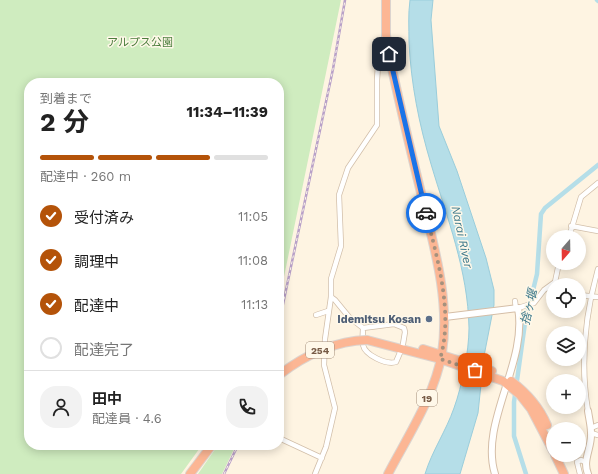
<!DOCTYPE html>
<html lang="ja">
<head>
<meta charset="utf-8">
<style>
  :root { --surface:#fff; --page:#f2f2f2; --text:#222; --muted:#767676; --line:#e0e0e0; --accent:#b45309 }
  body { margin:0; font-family:"Work Sans","Noto Sans JP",sans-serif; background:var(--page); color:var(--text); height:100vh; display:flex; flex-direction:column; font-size:15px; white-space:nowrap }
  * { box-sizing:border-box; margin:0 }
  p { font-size:13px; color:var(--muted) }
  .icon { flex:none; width:22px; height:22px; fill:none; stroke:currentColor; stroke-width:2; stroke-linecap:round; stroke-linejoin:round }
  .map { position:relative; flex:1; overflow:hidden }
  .panel { position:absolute; left:24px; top:78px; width:260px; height:372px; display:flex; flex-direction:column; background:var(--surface); border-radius:16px; box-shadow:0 2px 10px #0003 }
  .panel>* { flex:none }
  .needle { width:26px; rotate:200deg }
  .fabs { position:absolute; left:546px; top:230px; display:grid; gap:8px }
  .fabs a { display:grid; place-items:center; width:40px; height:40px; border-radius:50%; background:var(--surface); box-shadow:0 2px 10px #0003; font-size:20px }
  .pin { position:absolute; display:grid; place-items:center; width:34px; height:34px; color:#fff; margin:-17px; border-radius:8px; box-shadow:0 2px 6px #0006 }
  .courier { position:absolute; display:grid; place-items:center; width:40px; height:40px; margin:-20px; border:3px solid #1a73e8; border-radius:50%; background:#fff; color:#222; box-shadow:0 1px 5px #0007 }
  .headline em { font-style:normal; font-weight:700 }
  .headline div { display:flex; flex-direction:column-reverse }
  .headline { display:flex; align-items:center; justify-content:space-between; height:68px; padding:0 16px }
  h1 { font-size:26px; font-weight:700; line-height:30px }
  .bar { display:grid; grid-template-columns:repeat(4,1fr); gap:6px 4px; align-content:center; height:48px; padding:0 16px }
  .bar i { height:5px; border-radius:3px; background:var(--line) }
  .bar .on { background:var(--accent) }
  .bar p { grid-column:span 4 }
  .line { display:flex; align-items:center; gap:10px; padding:0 16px; border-top:1px solid var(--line) }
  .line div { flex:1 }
  .round { display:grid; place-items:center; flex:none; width:42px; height:42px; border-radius:16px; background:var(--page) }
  ol { padding:0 16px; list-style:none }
  li { display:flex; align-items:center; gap:12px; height:44px }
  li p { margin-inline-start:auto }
  li .icon { padding:4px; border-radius:50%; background:var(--accent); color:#fff; stroke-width:4 }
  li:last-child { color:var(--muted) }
  li i { width:22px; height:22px; border:2px solid var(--line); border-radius:50% }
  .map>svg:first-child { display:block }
</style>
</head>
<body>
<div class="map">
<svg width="598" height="474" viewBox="0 0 598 474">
  <rect width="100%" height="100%" fill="#fef4e2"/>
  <path fill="#cfecbf" d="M0 0H341L279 301V83H29V445H202L181 474H0Z
    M218 445H236L222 474H198Z"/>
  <path fill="#b5dee8" stroke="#9acddb" d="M410 0H433L431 20 439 126 457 171 486 258 494 290V305L484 356 478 413 460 474H425C432 451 446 431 454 408 462 386 469 351 469 328 468 270 447 218 431 164 419 124 411 84 409 42 409 28 408 14 410 0Z"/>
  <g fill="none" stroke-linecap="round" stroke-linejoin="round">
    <path stroke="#b5dee8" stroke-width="4.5" d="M597 0 598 1
      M526 474 514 436V402L525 323 537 274 541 214 545 208 598 165"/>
    <g stroke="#d2bfaa" stroke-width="6">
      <path id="street" d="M571 226 598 231
        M569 237 581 197 598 183
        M556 285 555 282 559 263
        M579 295 598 297
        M331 297 335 300 349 317 363 328 394 324 404 328 405 332 403 344
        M515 301 516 309
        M518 308 534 303 544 290 555 282
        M316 315 328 311
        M363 328C363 333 362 340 363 345 365 355 386 365 396 362L402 348
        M588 411C580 363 585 315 598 269
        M591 428 598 425
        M591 433 598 435
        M279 438 322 458
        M315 474 326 447 335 408 324 365 325 339 331 297V279L341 246 339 195 348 168 377 125V80L379 51 381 42 386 35
        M580 474 577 462 581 460 585 462"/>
    </g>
    <g stroke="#d5bea7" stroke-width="8">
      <path id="secondary" d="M445 317 518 308C528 362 479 423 495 474
        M588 474C582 460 592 448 591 433 591 426 589 418 588 411"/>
    </g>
    <g stroke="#dcd4cf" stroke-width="10">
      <path id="highway" d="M386 0V35L389 54C399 103 411 152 423 201 435 250 450 302 442 353 435 395 408 436 388 474
        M367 340 440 359 503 381 520 395 531 409 553 451
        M423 349 492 371
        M511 381C527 393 539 406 547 425
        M555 455 564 474
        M190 474 212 445"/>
    </g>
    <use href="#street" stroke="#fff" stroke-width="4.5"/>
    <use href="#secondary" stroke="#fff" stroke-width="6"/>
    <use href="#highway" stroke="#fcb694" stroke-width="8"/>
    <g stroke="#b8a0c8" stroke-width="2.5">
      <path id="rail" d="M279 323 333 69 345 0
        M224 474 238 445"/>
    </g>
    <use href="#rail" stroke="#fff8e9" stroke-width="1" stroke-dasharray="3" stroke-linecap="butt"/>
    <g stroke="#dcd4cf" stroke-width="10" stroke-linecap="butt">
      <path id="highway-bridge" d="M279 375C305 355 333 341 367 340"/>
    </g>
    <use href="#highway-bridge" stroke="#fcb694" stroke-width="8"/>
  </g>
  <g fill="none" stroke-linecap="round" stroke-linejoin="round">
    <path stroke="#a6917d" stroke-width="4" stroke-dasharray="0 7.2" d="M426 213C437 258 454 313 440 359L475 370"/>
    <path stroke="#1a73e8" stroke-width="5" d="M389 54 426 213"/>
  </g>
  <circle fill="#5c6f8a" stroke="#fff8e9" stroke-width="1.5" cx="429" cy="319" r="4"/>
  <g text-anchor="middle" stroke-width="3" stroke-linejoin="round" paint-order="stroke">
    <g fill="#fff8e9" stroke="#a08a77" stroke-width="1">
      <rect x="306" y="342" width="28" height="16" rx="3"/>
      <rect x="417" y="390" width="20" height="16" rx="3"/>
    </g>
    <g font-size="10" font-weight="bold" fill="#775b46">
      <text x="320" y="354">254</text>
      <text x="427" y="402">19</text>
    </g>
    <g font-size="11" fill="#4c7e3d" stroke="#fff8e9">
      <text x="140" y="46">アルプス公園</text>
    </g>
    <g font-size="11" font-weight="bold" fill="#4e5e75" stroke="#fff8e9" text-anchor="end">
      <text x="421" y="323">Idemitsu Kosan</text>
    </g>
    <g font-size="12" font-style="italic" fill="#3f7a8c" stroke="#fff8e9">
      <text transform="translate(462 237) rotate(78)" y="4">Narai River</text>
      <text transform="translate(529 307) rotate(-77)" y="4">捨ヶ堰</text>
    </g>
  </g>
</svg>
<div class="fabs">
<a><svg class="needle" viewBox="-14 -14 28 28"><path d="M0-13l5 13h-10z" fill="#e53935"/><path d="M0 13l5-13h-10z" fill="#767676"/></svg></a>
<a><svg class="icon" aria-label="locate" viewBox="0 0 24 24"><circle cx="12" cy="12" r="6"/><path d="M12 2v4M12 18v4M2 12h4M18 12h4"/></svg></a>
<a><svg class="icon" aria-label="layers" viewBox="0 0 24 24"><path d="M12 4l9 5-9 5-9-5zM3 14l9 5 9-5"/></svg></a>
<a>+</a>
<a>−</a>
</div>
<div class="pin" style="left:475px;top:370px;background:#ea580c"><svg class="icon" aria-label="bag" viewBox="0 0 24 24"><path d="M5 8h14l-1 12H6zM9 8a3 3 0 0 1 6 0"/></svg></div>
<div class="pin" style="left:389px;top:54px;background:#1f2937"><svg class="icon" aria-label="home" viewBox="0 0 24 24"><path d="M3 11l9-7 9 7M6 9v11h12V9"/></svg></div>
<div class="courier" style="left:426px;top:213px"><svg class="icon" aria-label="car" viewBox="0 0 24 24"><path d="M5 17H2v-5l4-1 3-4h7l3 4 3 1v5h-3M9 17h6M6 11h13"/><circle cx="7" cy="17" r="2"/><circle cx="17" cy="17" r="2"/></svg></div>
<section class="panel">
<div class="headline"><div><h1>2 分</h1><p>到着まで</p></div><em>11:34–11:39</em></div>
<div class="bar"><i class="on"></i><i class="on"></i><i class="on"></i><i></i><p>配達中 · 260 m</p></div>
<ol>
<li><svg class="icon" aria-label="check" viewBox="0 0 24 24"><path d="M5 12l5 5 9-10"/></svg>受付済み<p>11:05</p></li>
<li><svg class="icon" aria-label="check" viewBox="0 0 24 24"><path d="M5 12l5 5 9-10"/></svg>調理中<p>11:08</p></li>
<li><svg class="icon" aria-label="check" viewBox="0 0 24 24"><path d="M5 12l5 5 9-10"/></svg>配達中<p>11:13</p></li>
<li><i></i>配達完了</li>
</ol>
<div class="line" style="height:72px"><a class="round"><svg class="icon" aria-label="person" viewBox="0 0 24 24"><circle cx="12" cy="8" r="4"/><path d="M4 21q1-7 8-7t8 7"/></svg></a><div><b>田中</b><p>配達員 · 4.6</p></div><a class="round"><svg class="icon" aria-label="phone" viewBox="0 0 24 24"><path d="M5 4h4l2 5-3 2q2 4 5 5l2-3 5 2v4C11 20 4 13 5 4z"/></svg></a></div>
</section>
</div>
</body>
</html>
